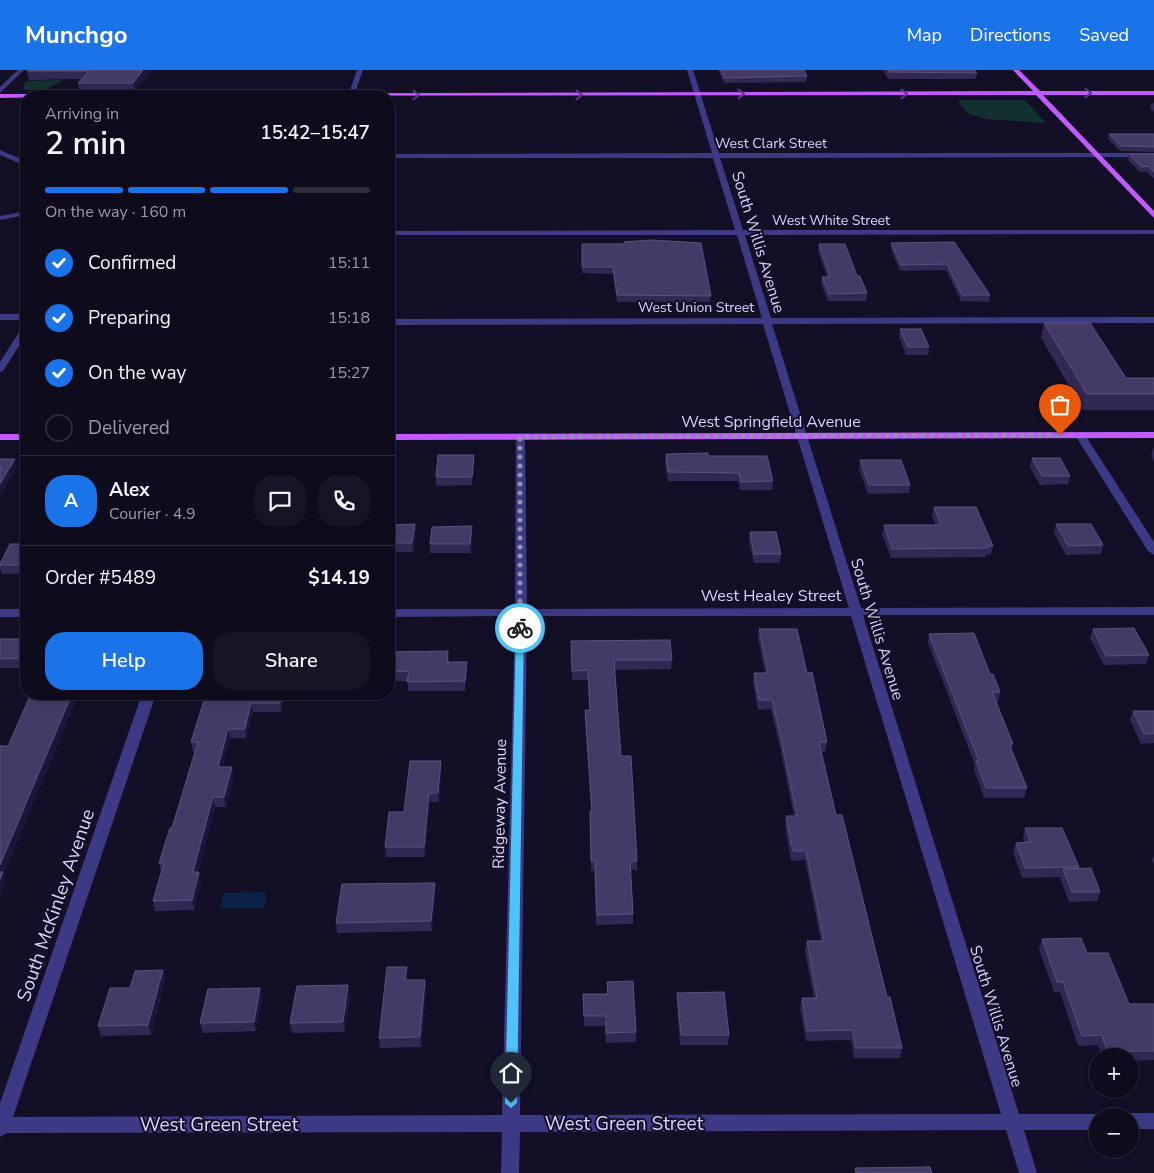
<!DOCTYPE html>
<html lang="en">
<head>
<meta charset="utf-8">
<style>
  :root { --surface:#0e0b1c; --page:#171425; --text:#f1f3f6; --muted:#9b9ba3; --line:#2e2b3b; --accent:#1a73e8 }
  body { margin:0; font-family:"Nunito Sans",sans-serif; background:var(--page); color:var(--text); height:100vh; display:flex; flex-direction:column; font-size:19px; white-space:nowrap }
  * { box-sizing:border-box; margin:0 }
  p { font-size:16px; color:var(--muted) }
  .icon { flex:none; width:28px; height:28px; fill:none; stroke:currentColor; stroke-width:2; stroke-linecap:round; stroke-linejoin:round }
  .map { position:relative; flex:1; overflow:hidden }
  .details { position:absolute; left:20px; top:20px; width:375px; height:610px; display:flex; flex-direction:column; background:var(--surface); border-radius:20px; box-shadow:0 1px 4px #0004,0 0 0 1px var(--line) }
  .details>* { flex:none }
  .buttons { position:absolute; left:1089px; top:978px; display:grid; gap:10px }
  .buttons a { display:grid; place-items:center; width:50px; height:50px; border-radius:50%; background:var(--surface); box-shadow:0 1px 4px #0004,0 0 0 1px var(--line); font-size:25px }
  .pin { position:absolute; display:grid; place-items:center; width:42px; height:42px; color:#fff; margin:-51px -21px; border-radius:50% 50% 50% 0; rotate:-45deg; box-shadow:0 0 5px #0007 }
  .pin .icon { rotate:45deg }
  .courier { position:absolute; display:grid; place-items:center; width:50px; height:50px; margin:-25px; border:4px solid #4fc3f7; border-radius:50%; background:#fff; color:#222; box-shadow:0 1px 6px #0007 }
  .headline em { font-style:normal; font-weight:600 }
  .headline div { display:flex; flex-direction:column-reverse }
  .headline { display:flex; align-items:center; justify-content:space-between; height:85px; padding:0 25px }
  h1 { font-size:32px; font-weight:600; line-height:38px }
  .bar { display:grid; grid-template-columns:repeat(4,1fr); gap:8px 5px; align-content:center; height:60px; padding:0 25px }
  .bar i { height:6px; border-radius:4px; background:var(--line) }
  .bar .selected { background:var(--accent) }
  .bar p { grid-column:span 4 }
  .line { display:flex; align-items:center; gap:12px; padding:0 25px; border-top:1px solid var(--line) }
  .line div { flex:1 }
  .round { display:grid; place-items:center; flex:none; width:52px; height:52px; border-radius:20px; background:var(--page) }
  ol { padding:0 25px; list-style:none }
  li { display:flex; align-items:center; gap:15px; height:55px }
  li p { margin-inline-start:auto }
  li .icon { padding:5px; border-radius:50%; background:var(--accent); color:#fff; stroke-width:4 }
  li:last-child { color:var(--muted) }
  li i { width:28px; height:28px; border:2px solid var(--line); border-radius:50% }
  .button { display:flex; gap:10px; margin-top:auto; padding:10px 25px }
  .button a { flex:1; height:58px; border-radius:20px; background:var(--accent); color:#fff; font-size:20px; font-weight:600; line-height:58px; text-align:center }
  .button a+a { background:var(--page); color:var(--text) }
  header { display:flex; align-items:center; gap:30px; box-sizing:border-box; height:70px; padding:0 25px; background:var(--accent); color:#fff }
  header strong { font-size:24px }
  nav { display:flex; gap:28px; margin-inline-start:auto; font-size:18px }
  .map>svg:first-child { display:block }
</style>
</head>
<body>
<header>
<strong>Munchgo</strong>
<nav><a>Map</a><a>Directions</a><a>Saved</a></nav>
</header>
<div class="map">
<svg width="1154" height="1103" viewBox="0 0 1154 1103">
  <rect width="100%" height="100%" fill="#130f26"/>
  <path fill="#12302f" d="M28 11 61 10 62 11 45 20H23L25 12Z
    M957 30H1025L1046 53 985 49 967 43Z"/>
  <path fill="#0c2248" d="M266 822 265 830H268L263 838H220L224 823Z"/>
  <g fill="none" stroke-linecap="round" stroke-linejoin="round">
    <path fill="#3d3a85" fill-rule="evenodd" d="M18 0H24L0 23V17Z
      M357 0H363L354 26H348Z
      M687 0H693L719 83H1154V87L720 88 743 160H1154V164L745 165 771 248 1154 247V253L772 254 861 538 1154 537V545H863L1019 1044H1098L1104 1046H1098V1060H1024L1037 1103H1019L1006 1060 520 1062 519 1103H501L502 1062 7 1063 0 1067V1033L142 624H156L13 1047 502 1045 515 546 389 547V539H515L516 365 520 364 525 367 527 539 849 538 763 254 389 255V249L762 248 737 165H389V161L735 160 713 88H389V84L712 83ZM527 546H851L1001 1044 520 1045Z
      M0 80 26 91V96L0 85Z
      M26 141V145L0 150V146Z
      M0 244H26V250H0Z
      M26 255V265L3 301 0 302V292L23 256Z
      M1080 362 1085 365 1154 472V485L1148 481 1075 365Z
      M0 539H26V547H0Z
      M1130 1043H1154V1059H1130V1046H1123Z"/>
    <path fill="#c25bff" fill-rule="evenodd" d="M1013 0H1019L1040 21H1154V25H1043L1154 141V148L1036 25 109 26 112 24 1033 21Z
      M0 24H85L88 26 0 28Z
      M1154 362V368L389 370V364Z
      M0 364H26V370H0Z"/>
  </g>
  <path fill="#312854" d="M28 0H151V1L134 22H79L78 13 81 9 29 10 27 1Z
    M718 0H804L807 6 806 12 724 13Z
    M883 0H975L977 3 976 9H888Z
    M1154 33V42L1150 38 1151 34Z
    M1109 64H1154V82L1120 81 1108 69Z
    M1129 84H1154V109L1147 102H1140L1127 89Z
    M954 172 990 225 989 232 961 231 946 200 900 201 891 179V173Z
    M582 174 711 226 710 232H617L613 204 582 203Z
    M819 174 857 206 867 223 866 231H828L821 214 822 207H827L818 181Z
    M1044 253 1126 308H1154V340H1083L1041 268Z
    M900 259 929 277 928 285H906L899 267Z
    M1153 378H1154V392L1151 386Z
    M666 384 708 386 773 411 772 420H740L738 411H668L665 392Z
    M474 385V393L472 415 436 416V407Z
    M1032 388 1070 406 1068 414 1040 415 1030 397Z
    M860 390 910 415 909 423 868 424 859 399Z
    M934 437 993 476 991 484 986 485V487L891 488 882 464 884 455H936L932 446Z
    M415 454 416 463 413 482H389V455Z
    M1056 454 1103 475 1101 484 1066 485 1054 463Z
    M750 462 781 484 780 493H754L749 471Z
    M472 465 471 483H430V474Z
    M26 474V504H2L0 498V494Z
    M759 559 807 603 827 672 825 682H821L836 745 887 927 902 978 900 988H854L851 970 806 971 800 938 802 928H814L805 881 807 871H821L805 790 791 791 785 756 786 746H794L781 682 771 639 758 640 753 612 754 603H765L758 568Z
    M1093 559 1149 585 1146 594 1104 595 1090 568Z
    M929 564 990 604 1000 622 998 632H996L1013 674 1012 679 1027 718 1024 728H984L974 700 975 695 928 573Z
    M0 569H26V598H0Z
    M571 571 672 590 671 599 614 600 621 686 637 791V800H631L633 844V854L596 855 594 801H591L590 751V741H591L585 649V640H589L588 610H572Z
    M448 581 449 592 467 601 465 621H408V611H389V582Z
    M206 624H286L281 642H253L246 668H230L222 697 234 706 226 737H215L198 802H199L201 812 194 840 155 841 153 831 161 801 159 793 172 758 195 682H193L191 672Z
    M1133 641H1154V673L1141 674 1130 650Z
    M441 691V700L439 732H430L425 787H386L385 777 404 742Z
    M1025 758 1079 797 1078 798 1100 822 1097 831 1069 832 1060 808 1061 807 1022 808 1013 782 1016 773 1024 772 1023 768Z
    M1154 785V794L1152 790Z
    M435 823 432 861 337 863 336 853Z
    M1042 869 1087 883 1129 934H1154V990L1130 991V986H1102L1098 975 1078 976 1060 922H1054L1039 879Z
    M163 900 165 910 151 965 101 966 98 956 130 918Z
    M408 907 407 910H425L426 920 421 977 380 978 379 968Z
    M607 912 636 962V972L606 973 605 956H584L583 924H607Z
    M260 918 262 928 256 961 203 963 200 953Z
    M677 923 729 965 728 975H680L677 932Z
    M350 925 345 962 292 963 290 953Z"/>
  <path fill="#1d163a" d="M143 0H151V1L134 22 133 13Z
    M474 385V393L472 415V407Z
    M15 389 17 397 0 427V414Z
    M415 454 416 463 413 482 412 473Z
    M472 456V465L471 483 470 474Z
    M467 592V601L465 621V611Z
    M72 624H79L4 804 6 811 0 827V795Z
    M282 624H286L281 642 280 633Z
    M251 633 253 642 246 668 245 659Z
    M228 659 230 668 220 706 218 697Z
    M441 691V700L439 732 438 723Z
    M232 697 234 706 226 737 224 727Z
    M429 723 430 732 425 787 424 777Z
    M213 727 215 737 196 812 193 802Z
    M199 802 201 812 194 840 192 830Z
    M435 813V823L432 861 431 851Z
    M407 897 408 907 406 920 405 910Z
    M163 900 165 910 151 965 148 955Z
    M425 910 426 920 421 977 420 967Z
    M348 915 350 925 345 962 343 952Z
    M260 918 262 928 256 961 254 952Z"/>
  <path fill="#433a66" stroke="#5a527e" d="M28 0H143L133 13H78L89 1H27Z
    M721 0H804L807 6 724 8Z
    M888 0H975L977 3 889 2Z
    M73 22H129L125 26H69Z
    M1109 64H1154V77L1121 76Z
    M1129 84H1154V102L1148 96 1141 97Z
    M651 170 701 173 711 226 617 225 613 197H582V174H624V172Z
    M954 172 990 225H962L947 194 901 195 891 173Z
    M819 174H845L857 206H860L867 223 829 224 822 207H830Z
    M1044 253H1090L1126 308H1154V324H1087Z
    M900 259H921L929 277H908Z
    M708 383V386H767L773 411 741 412 739 403 668 402 666 384Z
    M438 385H474L472 407H436Z
    M1032 388H1060L1070 406H1042Z
    M0 389H15L0 414Z
    M860 390H901L910 415H869Z
    M934 437H976L993 476H987L988 478 892 479 884 455H941Z
    M415 454 412 473H389V455Z
    M1056 454H1091L1103 475 1068 476Z
    M472 456 470 474H430L432 457Z
    M750 462H776L781 484H754Z
    M10 474H26V495H0V494Z
    M1134 558 1149 585 1106 586 1093 559Z
    M759 559H797L807 603 812 602 827 672H819L836 745H842L887 927H890L902 978H856L852 960 807 961 802 928H817L807 871H824L806 781H793L786 746H797L782 673 772 630H759L754 603H768Z
    M974 563 990 604H993L1000 622H992L1013 674H1009L1027 718H986L976 691H979L929 564Z
    M0 569H26V588L0 589Z
    M670 570 672 590H614L621 686H631L637 791H630L633 844 597 845 595 791H591L590 741H592L585 640H590L588 600 572 601 571 571Z
    M448 581 447 592H467L465 611 407 612 409 601 389 602V582Z
    M50 624H72L0 795V676H8L30 626H49Z
    M206 624H282L280 633H251L245 659H228L218 697H232L224 727H213L193 802H199L192 830 153 831 164 793H159L170 758H172L198 672H191Z
    M1133 641H1154V664H1144Z
    M410 691H441L438 723H429L424 777H385L389 742H404Z
    M1025 758H1062L1079 797 1025 798 1016 773 1031 772Z
    M1091 798 1100 822H1072L1063 799Z
    M0 802H3L0 809Z
    M435 813 431 851 336 853 342 814Z
    M1081 868 1087 883H1108L1129 934H1154V981H1107L1102 965 1082 966 1063 912H1057L1042 869Z
    M387 897H407L405 910H425L420 967 379 968Z
    M163 900 148 955 98 956 110 918H130L135 901Z
    M633 911 636 962 606 963V946H584L583 924H608L607 912Z
    M348 915 343 952 290 953 297 916Z
    M260 918 254 952 200 953 208 919Z
    M724 922 729 965H681L677 923Z
    M930 1097 932 1103H856L855 1098Z"/>
  <defs><path id="oneway-chevron" d="M-2-3.5L2.5 0L-2 3.5" fill="none" stroke-width="1.6" stroke-linecap="round" stroke-linejoin="round" transform="scale(1.25)"/></defs>
  <g stroke="#623188">
    <use href="#oneway-chevron" transform="translate(1088 23) rotate(-1)"/>
    <use href="#oneway-chevron" transform="translate(741 24)"/>
    <use href="#oneway-chevron" transform="translate(904 24)"/>
    <use href="#oneway-chevron" transform="translate(416 25)"/>
    <use href="#oneway-chevron" transform="translate(579 25)"/>
  </g>
  <path fill="#4fc3f7" d="M520 555 524 558 517 1033 511 1038 505 1033 516 558Z"/>
  <g fill="none" stroke-linecap="round" stroke-linejoin="round">
    <path stroke="#948fb3" stroke-width="5" stroke-dasharray="0 9" d="M520 558V367L1060 365"/>
  </g>
  <g text-anchor="middle" stroke-width="4" stroke-linejoin="round" paint-order="stroke">
    <g font-size="14" fill="#d9d4ff" stroke="#130f26">
      <text x="771" y="78">West Clark Street</text>
      <text x="831" y="155">West White Street</text>
      <text x="696" y="242">West Union Street</text>
    </g>
    <g font-size="16" fill="#d9d4ff" stroke="#130f26">
      <text transform="translate(759 172) rotate(73)" y="6">South Willis Avenue</text>
      <text x="771" y="357">West Springfield Avenue</text>
      <text x="771" y="531">West Healey Street</text>
      <text transform="translate(878 559) rotate(73)" y="6">South Willis Avenue</text>
      <text transform="translate(499 734) rotate(-89)" y="6">Ridgeway Avenue</text>
      <text transform="translate(997 946) rotate(73)" y="6">South Willis Avenue</text>
    </g>
    <g font-size="19" fill="#d9d4ff" stroke="#130f26">
      <text transform="translate(55 835) rotate(-71)" y="7">South McKinley Avenue</text>
      <text x="624" y="1060">West Green Street</text>
      <text x="219" y="1061">West Green Street</text>
    </g>
  </g>
</svg>
<div class="buttons">
<a>+</a>
<a>−</a>
</div>
<div class="pin" style="left:1060px;top:365px;background:#ea580c"><svg class="icon" aria-label="bag" viewBox="0 0 24 24"><path d="M5 8h14l-1 12H6zM9 8a3 3 0 0 1 6 0"/></svg></div>
<div class="pin" style="left:511px;top:1033px;background:#1f2937"><svg class="icon" aria-label="home" viewBox="0 0 24 24"><path d="M3 11l9-7 9 7M6 9v11h12V9"/></svg></div>
<div class="courier" style="left:520px;top:558px"><svg class="icon" aria-label="bike" viewBox="0 0 24 24"><circle cx="6" cy="16" r="4"/><circle cx="18" cy="16" r="4"/><path d="M6 16l4-8h5l3 8M10 8l3 8H6M13 5h3"/></svg></div>
<section class="details">
<div class="headline"><div><h1>2 min</h1><p>Arriving in</p></div><em>15:42–15:47</em></div>
<div class="bar"><i class="selected"></i><i class="selected"></i><i class="selected"></i><i></i><p>On the way · 160 m</p></div>
<ol>
<li><svg class="icon" aria-label="check" viewBox="0 0 24 24"><path d="M5 12l5 5 9-10"/></svg>Confirmed<p>15:11</p></li>
<li><svg class="icon" aria-label="check" viewBox="0 0 24 24"><path d="M5 12l5 5 9-10"/></svg>Preparing<p>15:18</p></li>
<li><svg class="icon" aria-label="check" viewBox="0 0 24 24"><path d="M5 12l5 5 9-10"/></svg>On the way<p>15:27</p></li>
<li><i></i>Delivered</li>
</ol>
<div class="line" style="height:90px"><b class="round" style="background:var(--accent);color:#fff">A</b><div><b>Alex</b><p>Courier · 4.9</p></div><a class="round"><svg class="icon" aria-label="chat" viewBox="0 0 24 24"><path d="M4 5h16v11H9l-5 4z"/></svg></a><a class="round"><svg class="icon" aria-label="phone" viewBox="0 0 24 24"><path d="M5 4h4l2 5-3 2q2 4 5 5l2-3 5 2v4C11 20 4 13 5 4z"/></svg></a></div>
<div class="line" style="height:65px"><div>Order #5489</div><b>$14.19</b></div>
<div class="button"><a>Help</a><a>Share</a></div>
</section>
</div>
</body>
</html>
